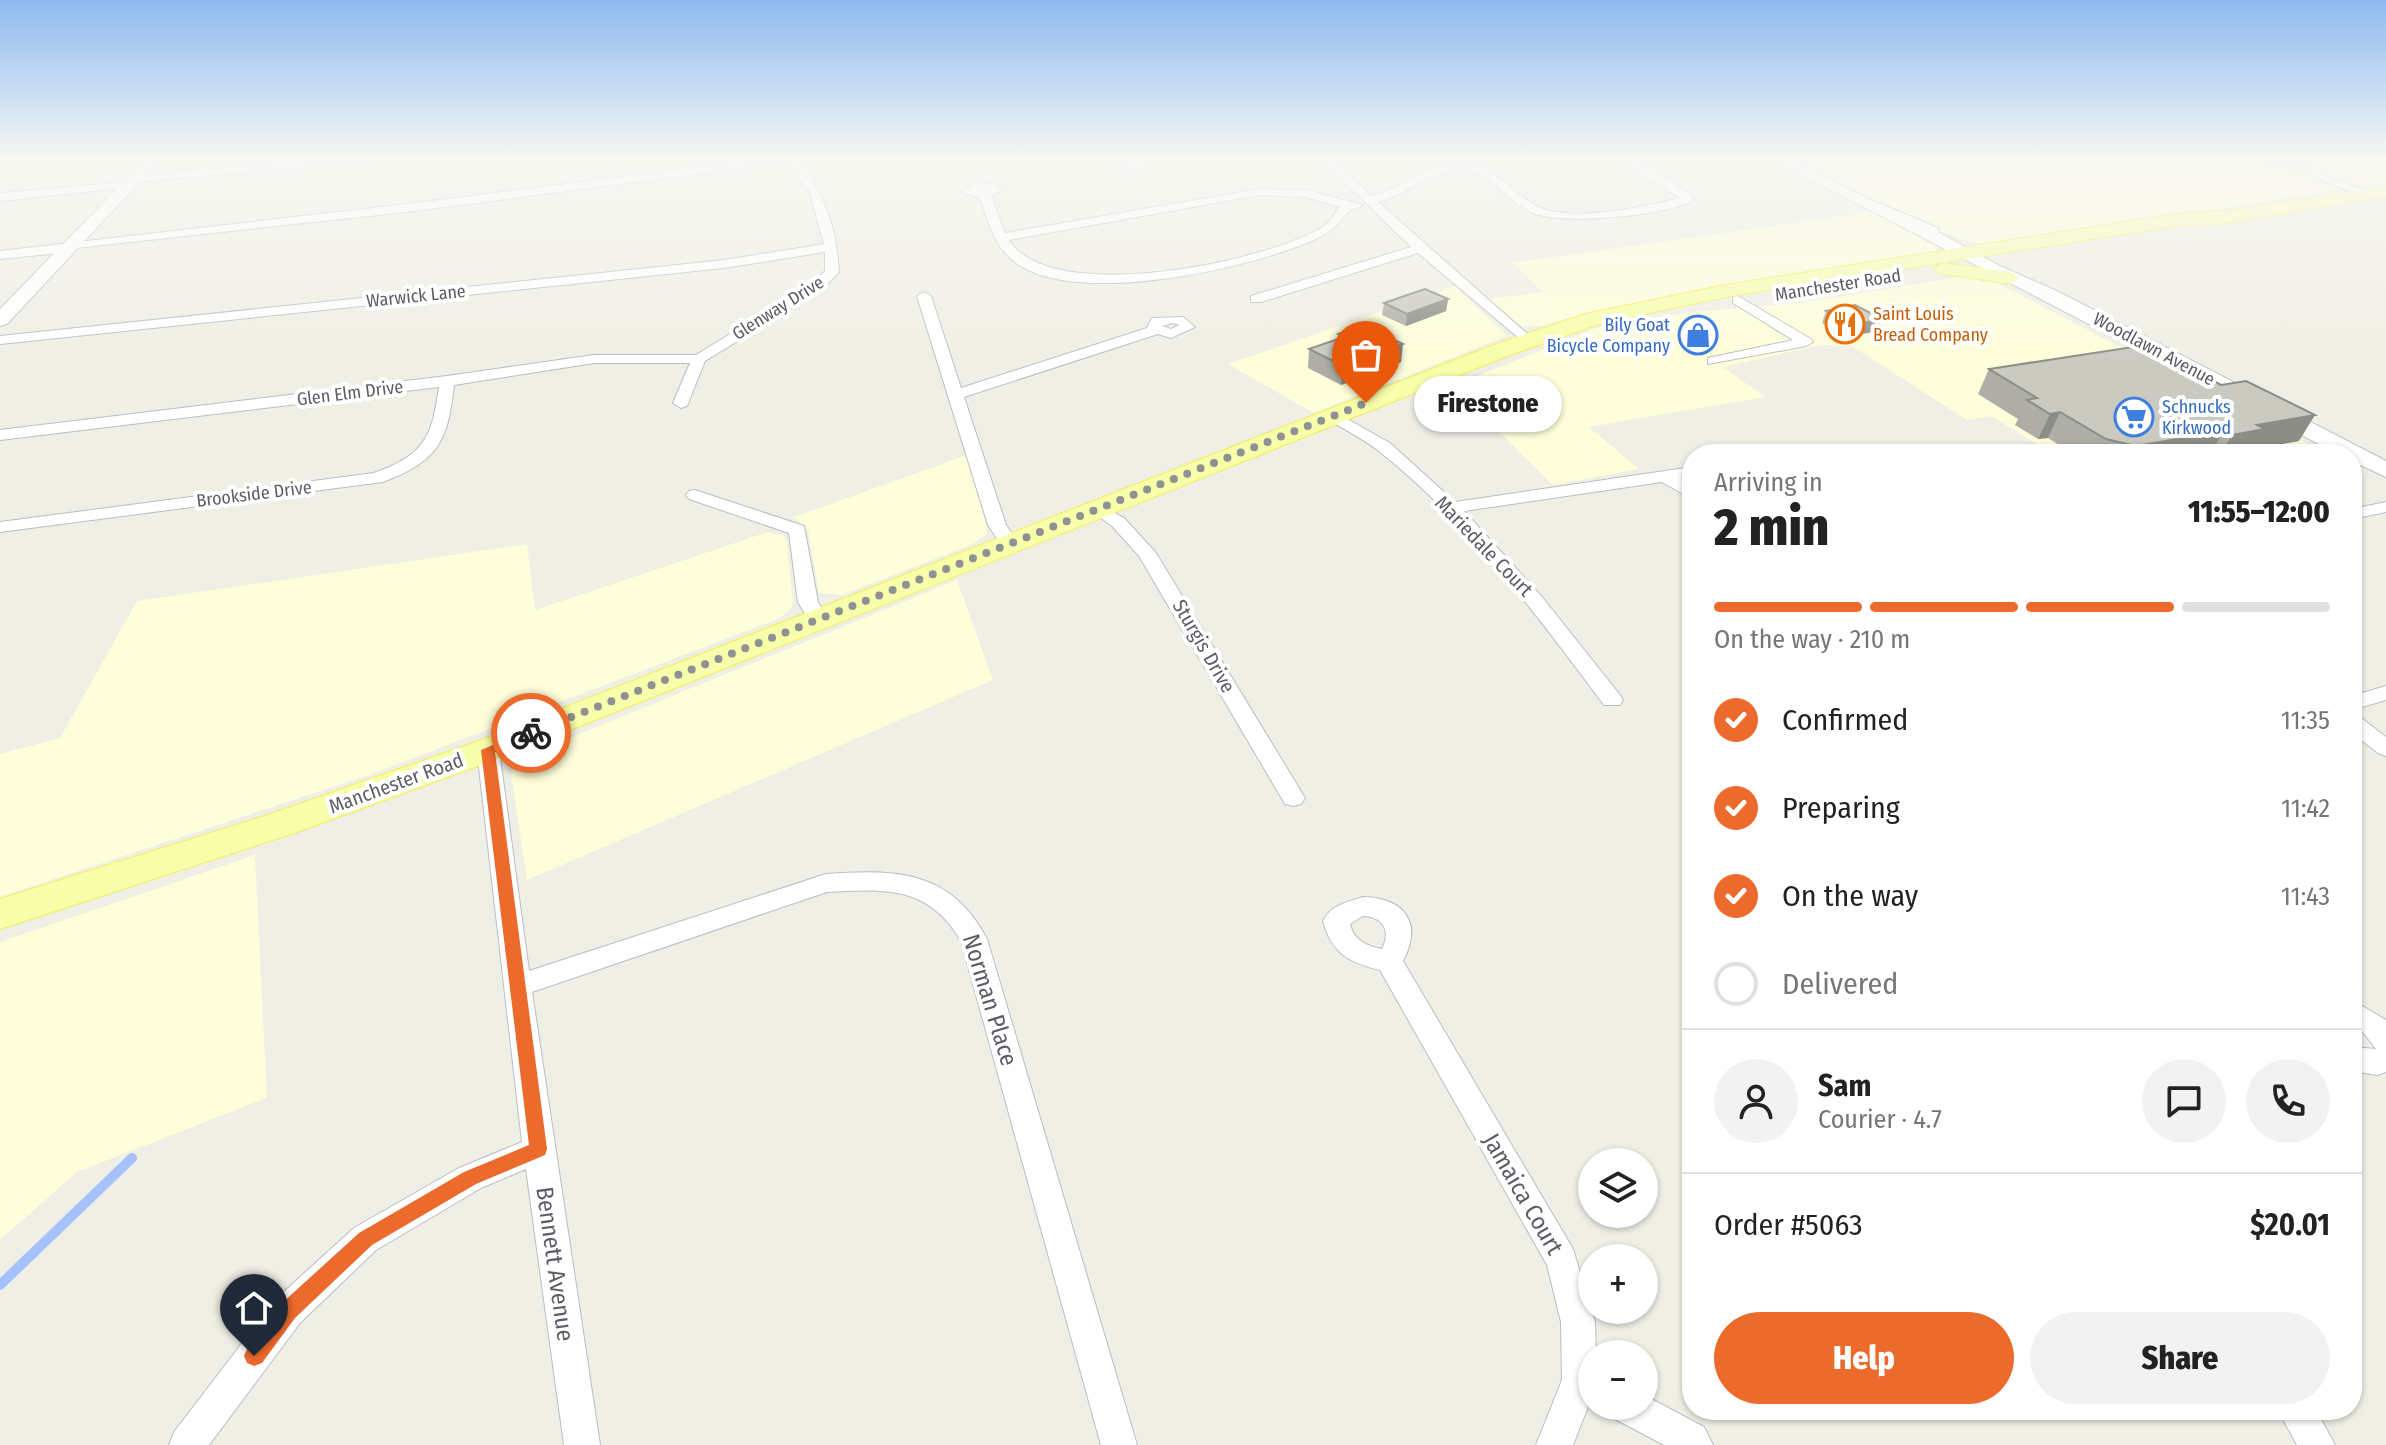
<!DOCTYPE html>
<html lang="en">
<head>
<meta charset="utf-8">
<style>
  :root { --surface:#fff; --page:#f2f2f2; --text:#222; --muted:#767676; --line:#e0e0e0; --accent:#ed6a2d }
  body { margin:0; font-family:"Fira Sans Condensed",sans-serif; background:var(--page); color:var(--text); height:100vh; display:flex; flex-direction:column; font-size:30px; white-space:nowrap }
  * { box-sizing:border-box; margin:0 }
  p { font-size:26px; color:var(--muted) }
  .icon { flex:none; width:44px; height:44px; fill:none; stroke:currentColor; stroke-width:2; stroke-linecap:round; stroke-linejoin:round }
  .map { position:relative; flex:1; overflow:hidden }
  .panel { position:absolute; left:1682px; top:444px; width:680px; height:976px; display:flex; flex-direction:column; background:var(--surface); border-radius:32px; box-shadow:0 2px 6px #0004 }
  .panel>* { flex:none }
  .controls { position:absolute; left:1578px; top:1148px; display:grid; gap:16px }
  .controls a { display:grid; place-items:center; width:80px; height:80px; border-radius:50%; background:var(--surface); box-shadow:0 2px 6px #0004; font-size:40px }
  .pin { position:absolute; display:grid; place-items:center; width:68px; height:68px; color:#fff; margin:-82px -34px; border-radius:50% 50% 50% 0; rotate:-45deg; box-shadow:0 0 8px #0007 }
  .pin .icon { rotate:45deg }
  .courier { position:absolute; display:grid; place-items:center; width:80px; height:80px; margin:-40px; border:6px solid #ed6a2d; border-radius:50%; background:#fff; color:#222; box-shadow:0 2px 10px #0007 }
  .bubble { position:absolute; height:56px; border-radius:28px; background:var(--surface); box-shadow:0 2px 6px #0004; font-size:26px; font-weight:800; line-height:56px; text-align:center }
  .headline em { font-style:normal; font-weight:800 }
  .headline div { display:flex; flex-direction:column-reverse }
  .headline { display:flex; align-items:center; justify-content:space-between; height:136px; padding:0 32px }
  h1 { font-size:52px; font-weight:800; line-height:60px }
  .bar { display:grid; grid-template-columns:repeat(4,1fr); gap:12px 8px; align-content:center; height:96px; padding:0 32px }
  .bar i { height:10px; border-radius:6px; background:var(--line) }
  .bar .current { background:var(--accent) }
  .bar p { grid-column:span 4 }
  .line { display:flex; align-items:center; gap:20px; padding:0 32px; border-top:2px solid var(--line) }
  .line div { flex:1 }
  .round { display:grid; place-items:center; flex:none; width:84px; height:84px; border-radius:42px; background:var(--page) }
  ol { padding:0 32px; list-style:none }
  li { display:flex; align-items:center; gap:24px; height:88px }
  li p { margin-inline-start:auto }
  li .icon { padding:8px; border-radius:50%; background:var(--accent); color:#fff; stroke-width:4 }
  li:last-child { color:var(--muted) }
  li i { width:44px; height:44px; border:4px solid var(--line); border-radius:50% }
  .button { display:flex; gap:16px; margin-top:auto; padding:16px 32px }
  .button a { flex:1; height:92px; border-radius:48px; background:var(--accent); color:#fff; font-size:32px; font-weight:800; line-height:92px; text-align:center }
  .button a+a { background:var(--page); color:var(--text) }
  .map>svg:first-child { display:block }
</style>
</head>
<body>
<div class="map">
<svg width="2386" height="1445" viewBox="0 0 2386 1445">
  <rect width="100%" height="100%" fill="#efefe5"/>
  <path fill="#fefeda" d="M1785 159H2261L2340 189 2010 243H1977L1937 231Z
    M2330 159H2386V183L2353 186 2290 164Z
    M1872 212 1932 242 1936 246 1935 251 1928 255 1605 309 1541 326H1521L1511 321 1487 299 1543 292 1512 263Z
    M1967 276 1999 284 2322 451 2307 454H2053L1992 416 1967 420 1852 346 1820 345 1723 367 1765 397 1589 427 1639 469 1553 485 1452 386 1596 328 1691 312 1798 303Z
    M1455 286 1507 336 1314 413 1228 364Z
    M967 455 987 528 985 536 973 544 842 595 819 593 808 530 794 517Z
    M768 532 784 536 787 542 793 604 789 611 778 619 372 774 0 897V754L60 738 137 601 527 544 535 610Z
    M957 580 993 680 527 880 511 773 520 758Z
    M255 855 267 1098 77 1172 0 1240V942Z"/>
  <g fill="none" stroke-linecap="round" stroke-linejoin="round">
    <path stroke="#a5c2ff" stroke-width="10" d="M0 1285 132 1158"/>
    <g stroke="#bcbdc3" stroke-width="2">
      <path id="street" d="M327 159H370L365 162 134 182 128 179 134 176Z
        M762 159H797C825 197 836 223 839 272L824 288 705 361 687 406 681 408 673 403 690 363H594L454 385C448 442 438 461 383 482L0 532V522L374 473C424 455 432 438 439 387L0 440V430L447 376 594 355H696L814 282 825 271V252L724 268 0 344V336L724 260 824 244 810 193 788 162 415 211 76 248 70 252 0 259V251L415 203Z
        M1118 159 1136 163 1140 159H1150L1152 163 1136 169 1117 166Z
        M1321 159H1332L1372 196C1402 188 1427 164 1459 164 1494 164 1511 193 1539 207 1571 223 1647 206 1680 198L1621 159H1634L1689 193 1693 200C1669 216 1557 226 1531 212 1507 201 1491 173 1464 171 1433 168 1407 194 1378 202L1532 338 1534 341 1527 345 1418 253 1261 302H1251V296L1411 247Z
        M2265 159H2280L2374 194 2364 196Z
        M128 182 132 183V187L0 201V193Z
        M977 183 994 184 1002 190 991 195 1005 233 1260 189 1306 190 1363 205C1358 209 1352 208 1348 212 1337 224 1332 232 1316 239 1253 268 1067 311 1010 258 993 243 988 219 980 198L961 192ZM1260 195 1306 197 1339 207C1335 214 1331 221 1324 226 1269 262 1050 307 1009 240Z
        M924 292 931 296 961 388 1147 328 1152 318 1183 317 1195 327 1171 338 1158 334 964 397 1006 525 1019 544 1010 550 1003 548 988 525 917 296ZM1173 323 1179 325 1171 329 1162 326Z
        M1738 296 1811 339 1813 342 1806 346 1708 364V358L1793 340 1733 303V297Z
        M1333 411 1390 443 1455 502 1692 467V477L1681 479 1692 486V499L1662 482 1464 511 1542 597 1620 695 1623 700 1620 705H1604C1537 615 1468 522 1380 452 1364 439 1345 430 1327 419V413Z
        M1874 447 1886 454H1845L1853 449Z
        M695 490 804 526 818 602 828 620 825 624H811L798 602 789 533 689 499 686 495 689 491Z
        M2386 502V512L2352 519V509Z
        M1098 504 1124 518 1156 553 1305 798 1301 804 1293 806 1285 804 1139 556 1112 526 1089 509Z
        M2386 686V700L2352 710V696Z
        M2352 715 2360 717 2386 737V756L2378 753 2352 733Z
        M488 742 496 745 499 750 529 971 826 874C896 869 951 870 987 939L1137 1445H1101L961 941C928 885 885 889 827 892L532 992 600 1445H564L526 1169 481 1188 376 1250 300 1323 209 1445H169L174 1432 276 1299 354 1228 459 1168 522 1142 477 750 480 745Z
        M1363 897C1405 898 1423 923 1403 961L1573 1249 1595 1322 1596 1354H1592V1397L1573 1445H1536L1562 1380 1561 1322 1547 1265 1380 970C1350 963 1331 953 1323 921 1331 905 1347 902 1363 897ZM1363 916C1384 917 1391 931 1382 949 1367 946 1354 941 1350 924Z
        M2352 1000 2386 1020V1072L2377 1075 2352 1071V1047L2376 1049 2362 1031 2352 1025Z
        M1644 1395 1704 1427 1713 1445H1664L1615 1419 1610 1406H1644Z
        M2278 1410H2316L2335 1445H2297Z"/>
    </g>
    <g stroke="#bfc0c8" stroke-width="2">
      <path id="secondary" d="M146 159H161L7 324 0 326V309Z
        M1772 159H1790L1867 198 1938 228 1940 233 2000 266 2057 291 2386 461V477L2352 461V454H2338Z"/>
    </g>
    <g stroke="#f4ee58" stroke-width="2">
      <path id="primary" d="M2386 186V196L2227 223 2182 225 1725 297 1599 324 1507 356 500 758 294 833 0 929V899L268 815 476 742 1491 346 1585 314 1725 285 2182 213 2227 211Z
        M1945 263 2010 272 2020 278 2010 284 1938 273 1935 269 1938 265Z"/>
    </g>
    <use href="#street" fill="#fff" fill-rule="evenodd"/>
    <use href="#secondary" fill="#fff" fill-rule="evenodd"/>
    <use href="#primary" fill="#f8ffaa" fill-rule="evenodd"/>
  </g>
  <path fill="#aeaea6" d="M1448 299 1446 311 1406 326 1382 315 1384 303Z
    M1826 311 1882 319 1877 331 1847 337 1822 323Z
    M1338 334 1401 362 1341 385 1308 368 1309 349 1338 339Z
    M1989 369 2299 441 2253 449 2250 454H2074L2048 438 2038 439 2015 425 2018 419 1978 394Z"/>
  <path fill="#8d8d87" d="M1448 299 1446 311 1406 326 1407 314Z
    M1882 319 1877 331 1847 337 1852 325Z
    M1403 344 1401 362 1341 385 1343 366Z
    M2060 412 2048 438 2038 439 2050 414Z
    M2315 415 2299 441 2253 449 2250 454H2220L2232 435 2257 425Z
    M2224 431 2210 454H2131L2136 446Z"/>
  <path fill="#cacac1" stroke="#8d8d87" stroke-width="2" d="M1425 289 1448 299 1407 314 1384 303Z
    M1855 305 1882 319 1852 325 1826 311Z
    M1361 325 1403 344 1343 366 1309 349 1344 337 1338 334Z
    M2146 345 2221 385 2246 381 2315 415 2257 425 2265 429 2232 435 2224 431 2136 446 2106 439 2060 412 2050 414 2027 400 2037 398 1989 369Z"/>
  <linearGradient id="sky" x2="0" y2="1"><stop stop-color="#8dbaf1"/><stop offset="0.44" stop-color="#f8f8f3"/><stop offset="1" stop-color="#f8f8f3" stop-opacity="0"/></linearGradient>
  <rect width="2386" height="361" fill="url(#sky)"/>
  <path fill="#ed6a2d" d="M531 729 536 730V736L495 752 547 1149 545 1155 476 1184 372 1245 295 1318 262 1363 254 1366 247 1363 244 1356 247 1349 281 1304 359 1233 464 1172 529 1145 481 750Z"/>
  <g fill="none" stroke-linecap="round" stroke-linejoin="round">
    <path stroke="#8f9192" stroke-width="8" stroke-dasharray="0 14.4" d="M531 733 1366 403"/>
  </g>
  <defs>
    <g id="restaurant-ring" transform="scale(2)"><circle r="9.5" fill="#fff" stroke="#e8710a" stroke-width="1.5"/><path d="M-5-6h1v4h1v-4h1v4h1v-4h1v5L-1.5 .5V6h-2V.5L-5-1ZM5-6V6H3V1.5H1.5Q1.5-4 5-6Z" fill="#e8710a"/></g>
    <g id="shop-ring" transform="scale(2)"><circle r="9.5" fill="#fff" stroke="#3f7fe0" stroke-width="1.5"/><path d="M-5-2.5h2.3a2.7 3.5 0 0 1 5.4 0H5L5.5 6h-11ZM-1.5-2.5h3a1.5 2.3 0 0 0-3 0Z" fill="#3f7fe0"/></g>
    <g id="supermarket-ring" transform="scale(2)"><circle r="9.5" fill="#fff" stroke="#3f7fe0" stroke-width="1.5"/><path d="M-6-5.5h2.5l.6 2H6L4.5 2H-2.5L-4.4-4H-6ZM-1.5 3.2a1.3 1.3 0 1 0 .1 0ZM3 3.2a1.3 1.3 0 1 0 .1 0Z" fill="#3f7fe0"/></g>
  </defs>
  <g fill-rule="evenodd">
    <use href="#restaurant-ring" x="1845" y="324"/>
    <use href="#shop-ring" x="1698" y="335"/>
    <use href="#supermarket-ring" x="2134" y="417"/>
  </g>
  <g text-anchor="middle" stroke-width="8" stroke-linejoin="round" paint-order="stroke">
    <g font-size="18" fill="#5c5e65" stroke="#fff">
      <text transform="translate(1838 285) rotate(-9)" y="6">Manchester Road</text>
      <text transform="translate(416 296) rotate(-6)" y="6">Warwick Lane</text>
      <text transform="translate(778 308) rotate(-32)" y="6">Glenway Drive</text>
      <text transform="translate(2154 349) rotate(28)" y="6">Woodlawn Avenue</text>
      <text transform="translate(350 393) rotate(-7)" y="6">Glen Elm Drive</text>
      <text transform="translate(254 494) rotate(-7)" y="6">Brookside Drive</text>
    </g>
    <g font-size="18" fill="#c56008" stroke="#fff" text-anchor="start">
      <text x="1873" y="320">Saint Louis<tspan x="1873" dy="21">Bread Company</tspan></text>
    </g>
    <g font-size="18" fill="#366cbe" stroke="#fff" text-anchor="end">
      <text x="1670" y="331">Bily Goat<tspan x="1670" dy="21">Bicycle Company</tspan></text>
      <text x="2162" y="413" text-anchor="start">Schnucks<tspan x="2162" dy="21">Kirkwood</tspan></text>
    </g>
    <g font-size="20" fill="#5c5e65" stroke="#fff">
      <text transform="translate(1484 546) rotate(46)" y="7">Mariedale Court</text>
      <text transform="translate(1204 646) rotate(60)" y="7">Sturgis Drive</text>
      <text transform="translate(396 783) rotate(-20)" y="7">Manchester Road</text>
    </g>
    <g font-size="24" fill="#5c5e65" stroke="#fff">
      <text transform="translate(990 1000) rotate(73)" y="8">Norman Place</text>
      <text transform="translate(1523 1194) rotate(60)" y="8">Jamaica Court</text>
      <text transform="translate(555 1264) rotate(82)" y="8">Bennett Avenue</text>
    </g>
  </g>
</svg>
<div class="controls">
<a><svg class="icon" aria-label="layers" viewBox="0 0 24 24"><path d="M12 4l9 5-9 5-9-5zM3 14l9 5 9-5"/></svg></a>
<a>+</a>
<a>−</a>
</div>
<div class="pin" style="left:1366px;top:403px;background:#ea580c"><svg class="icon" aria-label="bag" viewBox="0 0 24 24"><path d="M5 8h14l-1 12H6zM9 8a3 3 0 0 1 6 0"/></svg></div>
<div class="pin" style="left:254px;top:1356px;background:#1f2937"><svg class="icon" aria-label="home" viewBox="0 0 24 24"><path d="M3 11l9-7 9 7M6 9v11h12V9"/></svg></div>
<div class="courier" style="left:531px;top:733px"><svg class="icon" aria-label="bike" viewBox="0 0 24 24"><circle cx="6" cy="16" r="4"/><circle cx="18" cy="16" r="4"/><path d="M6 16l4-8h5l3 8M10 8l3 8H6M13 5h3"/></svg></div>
<div class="bubble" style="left:1414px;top:376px;width:148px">Firestone</div>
<section class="panel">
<div class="headline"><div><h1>2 min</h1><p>Arriving in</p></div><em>11:55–12:00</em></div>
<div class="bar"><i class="current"></i><i class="current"></i><i class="current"></i><i></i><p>On the way · 210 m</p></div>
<ol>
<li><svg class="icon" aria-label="check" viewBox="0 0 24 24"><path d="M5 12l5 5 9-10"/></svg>Confirmed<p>11:35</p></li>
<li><svg class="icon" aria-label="check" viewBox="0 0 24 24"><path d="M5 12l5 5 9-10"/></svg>Preparing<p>11:42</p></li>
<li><svg class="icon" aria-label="check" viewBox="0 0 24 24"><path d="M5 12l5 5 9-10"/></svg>On the way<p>11:43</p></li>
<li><i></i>Delivered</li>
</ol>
<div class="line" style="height:144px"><a class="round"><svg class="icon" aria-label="person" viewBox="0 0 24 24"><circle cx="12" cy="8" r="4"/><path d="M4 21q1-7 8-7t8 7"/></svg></a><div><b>Sam</b><p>Courier · 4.7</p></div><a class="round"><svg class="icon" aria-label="chat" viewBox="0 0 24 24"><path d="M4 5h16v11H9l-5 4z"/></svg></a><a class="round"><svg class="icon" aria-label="phone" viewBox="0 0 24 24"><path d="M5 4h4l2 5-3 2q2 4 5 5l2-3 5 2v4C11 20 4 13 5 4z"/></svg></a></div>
<div class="line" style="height:104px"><div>Order #5063</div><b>$20.01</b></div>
<div class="button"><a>Help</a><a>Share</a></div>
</section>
</div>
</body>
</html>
